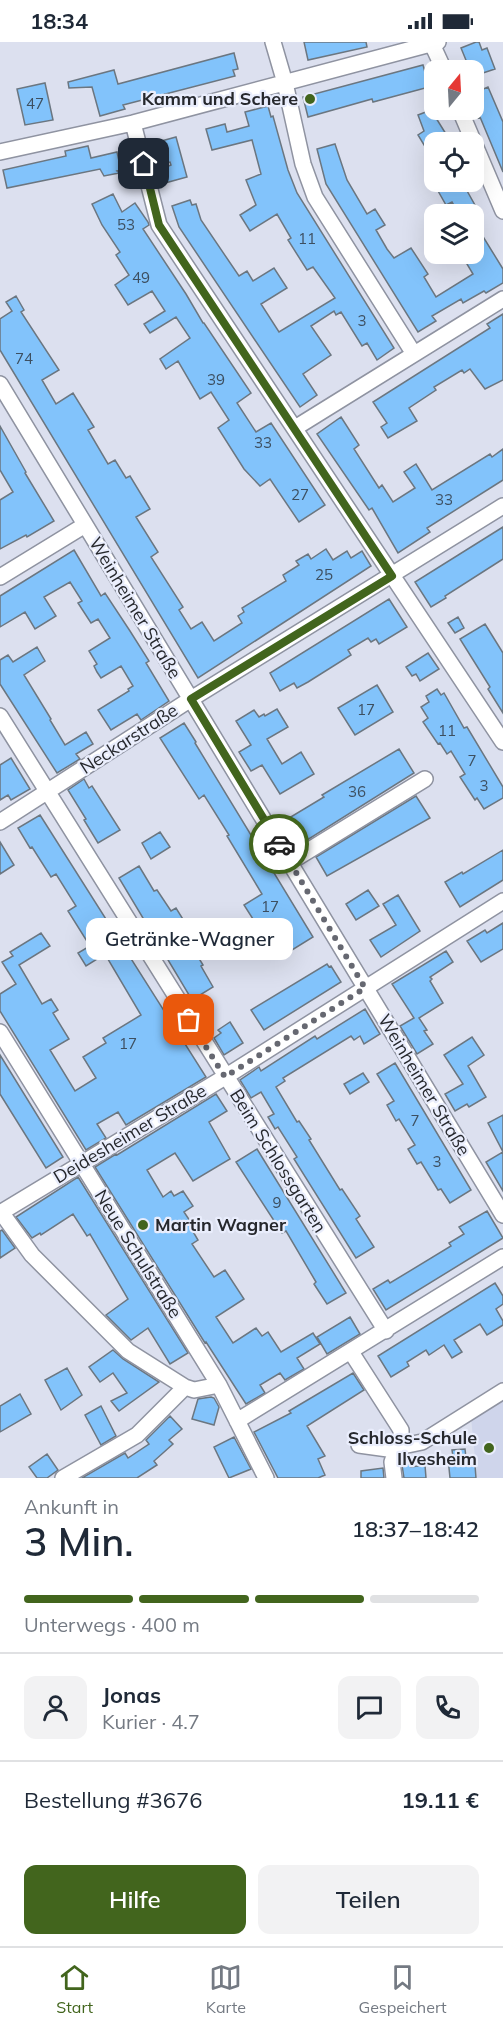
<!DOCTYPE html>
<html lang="de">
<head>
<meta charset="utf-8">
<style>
  :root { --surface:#fff; --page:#f2f2f3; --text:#1f2937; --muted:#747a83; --line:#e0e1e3; --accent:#42651d }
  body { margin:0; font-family:Mulish,sans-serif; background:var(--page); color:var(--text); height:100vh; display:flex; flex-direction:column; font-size:22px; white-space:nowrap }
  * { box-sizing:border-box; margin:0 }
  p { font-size:20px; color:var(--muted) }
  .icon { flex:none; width:33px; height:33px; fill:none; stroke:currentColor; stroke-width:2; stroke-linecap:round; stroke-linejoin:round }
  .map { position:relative; height:1436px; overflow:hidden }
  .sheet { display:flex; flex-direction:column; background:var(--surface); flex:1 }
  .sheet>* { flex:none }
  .needle { width:39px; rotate:18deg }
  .buttons { position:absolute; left:424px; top:18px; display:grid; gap:12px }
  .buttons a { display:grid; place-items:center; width:60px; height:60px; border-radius:12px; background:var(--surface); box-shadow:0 6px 24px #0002; font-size:30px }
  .pin { position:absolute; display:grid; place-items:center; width:51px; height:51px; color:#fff; margin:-26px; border-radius:12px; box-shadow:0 3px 9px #0006 }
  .courier { position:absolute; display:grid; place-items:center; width:60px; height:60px; margin:-30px; border:4px solid #42651d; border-radius:50%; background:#fff; color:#222; box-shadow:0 2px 8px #0007 }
  .bubble { position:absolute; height:42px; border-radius:12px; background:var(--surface); box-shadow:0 6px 24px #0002; font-size:20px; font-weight:600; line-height:42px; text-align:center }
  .summary em { font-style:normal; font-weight:600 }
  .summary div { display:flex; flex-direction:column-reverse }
  .summary { display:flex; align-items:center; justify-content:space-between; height:102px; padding:0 24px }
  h1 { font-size:39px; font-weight:600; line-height:45px }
  .bar { display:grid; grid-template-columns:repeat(4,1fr); gap:9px 6px; align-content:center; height:72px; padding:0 24px }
  .bar i { height:8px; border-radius:4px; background:var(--line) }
  .bar .selected { background:var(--accent) }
  .bar p { grid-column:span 4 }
  .line { display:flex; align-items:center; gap:15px; padding:0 24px; border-top:2px solid var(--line) }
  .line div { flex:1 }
  .round { display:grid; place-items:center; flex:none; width:63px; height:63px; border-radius:12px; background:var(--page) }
  .action { display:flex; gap:12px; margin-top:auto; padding:12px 24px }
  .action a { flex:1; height:69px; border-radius:12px; background:var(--accent); color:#fff; font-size:24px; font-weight:600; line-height:69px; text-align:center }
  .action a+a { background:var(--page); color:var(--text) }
  .status { display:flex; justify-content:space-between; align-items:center; height:42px; padding:0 30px; background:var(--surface); direction:ltr }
  .status svg { height:16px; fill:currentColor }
  .tab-bar { display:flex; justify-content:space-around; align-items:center; height:84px; border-top:2px solid var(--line); background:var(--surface); font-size:16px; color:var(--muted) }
  .tab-bar a { display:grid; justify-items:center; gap:3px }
  .tab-bar .selected { color:var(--accent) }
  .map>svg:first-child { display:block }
</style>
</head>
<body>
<div class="status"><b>18:34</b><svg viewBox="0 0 49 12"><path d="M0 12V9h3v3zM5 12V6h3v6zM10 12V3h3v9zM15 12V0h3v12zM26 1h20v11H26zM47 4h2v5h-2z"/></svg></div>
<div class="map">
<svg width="503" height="1436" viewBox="0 0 503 1436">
  <rect width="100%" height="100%" fill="#dce0ef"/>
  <path fill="#cfd5eb" d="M503 1356V1436H477L471 1376Z"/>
  <path fill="#82c3fb" stroke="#6b7680" stroke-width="1.5" d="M304 0H366L367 5 308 18Z
    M476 0H479L482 8 487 6 495 27 474 34V21L468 23 461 6Z
    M234 11 238 27 233 28 235 34 123 63 125 67 100 74 92 45 69 46 68 40 114 28 118 42Z
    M423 23 429 45 373 60 372 57 308 75 303 55Z
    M45 41 53 78 25 83 17 47Z
    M488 45 503 80V130L480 75 478 76 474 67V51Z
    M268 64 271 75 273 74 288 128 297 151 394 306 377 318 367 301 362 304 341 270 336 273 334 269 311 284 331 313 303 332 317 353 300 365 179 185 172 164 190 158 192 163 196 162 201 178 239 234 247 229 253 239 274 226 287 246 261 262 279 290 335 256 313 225 307 228 288 198 291 196 277 172 250 189 240 173 256 163 246 138 261 132 252 98 212 108 206 87 225 82 227 90 249 84 245 70Z
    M431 68 451 100H435V121L418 93 424 89 418 73Z
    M176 95 187 135 165 141 161 127 171 123 170 120 160 122 154 101Z
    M335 102 347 138 367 172 375 167 385 183 376 188 387 207 394 216 411 206 428 232 424 235 436 255 473 232 461 212H474V180L503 227V241L486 251 484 249 463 261 461 257 432 274 436 279 418 290 326 142 317 107Z
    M88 104 91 116 117 110 121 128 117 129 119 131 104 134 100 127 7 146 3 128 66 114 65 109Z
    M433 140H462L480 172H459L452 160 446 163Z
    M113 152 122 170 135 161 148 180 149 183 143 187 186 252 203 281H204L251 351 237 361 256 390 271 381 325 463 299 480 270 437 260 444 244 427 218 386 229 378 211 350 200 357 178 319 166 327 160 317 190 296 176 275 150 291 144 282 165 269 152 249 128 263 115 243 129 233 116 213 120 210 102 183 92 162Z
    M16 254 24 268 21 270 59 328 42 338 56 362 73 351 94 385 88 388 108 422 115 418 126 436 130 434 150 467 136 475 158 510 151 515 183 565 179 568 191 587 202 580 214 599 242 581 238 574 244 570 242 566 286 539 283 533 299 523 296 519 308 512 311 517 326 507 333 518 347 509 351 516 362 509 371 524 198 636 0 308V277L12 269 6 260Z
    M503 272V338L485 347 470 327 464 331 462 328 434 345 436 348 409 366 417 379 388 396 381 385 387 381 373 360 490 286 487 282Z
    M341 375 359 403 354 407 379 446 382 443 393 460 415 446 404 430 416 422 432 448 490 412 492 415 503 407V438L427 486 430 490 398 511 372 466 369 468 317 392Z
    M0 384 26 430 25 431 54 479 27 495 26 493 0 507V458L13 450 0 428Z
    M503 485V517L445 554 446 556 431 565 415 540Z
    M74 508 101 554 105 551 130 589 149 619 146 621 169 659 141 678 137 672 111 688 98 668 129 649 128 647 133 644 121 624 101 636 97 630 94 624 97 622 89 609 110 596 98 577 91 581 78 561 82 559 70 540 44 555 56 574 35 587 25 570 0 585V554Z
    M389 557 407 585 379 602 376 597 371 600 368 596 348 608 351 613 308 640 297 646 294 641 280 649 270 631Z
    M458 575 464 586 455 591 448 581Z
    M485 582 503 611V671L488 647 490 645 460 597Z
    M37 605 45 619 24 633 51 677 50 678 65 703 86 690 93 702 76 712 80 717 57 731 0 642V618L8 613 13 620Z
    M428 611 439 627 420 639 416 632 412 634 406 625Z
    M377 643 393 670 355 693 338 666Z
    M437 647 441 653 444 651 464 686 467 685 503 745V756L484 767 477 756 475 758 460 735 465 732 451 709 447 712 440 701 438 702 423 680 428 676 421 665 429 660 426 654Z
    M277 667 288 685 267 697 282 722 301 710 314 732 280 752 262 723 251 729 239 710 251 703 236 679 254 668 259 675 264 672 265 674Z
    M184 681 196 700 195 701 313 895 284 913 267 884 260 888 244 863 262 852 227 794 229 793 204 753 199 757 160 696Z
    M399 707 414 731 304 800 289 776 324 755 322 753Z
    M11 716 30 747 11 758 8 753 0 758V723Z
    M84 737 89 746 92 744 120 788 98 801 84 778 86 777 68 748Z
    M416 754 430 776 327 834 316 815Z
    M40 773 206 1035 126 1083 118 1070 97 1082 106 1096 86 1108 0 969V952L16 942 2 920 13 914 10 910 41 891 50 904 19 923 42 962 51 957 58 968 53 971 69 997 50 1008 75 1049 96 1036 83 1015 106 1001 103 996 141 973 105 912 86 924 78 911 90 904 68 869 76 864 56 832 51 835 32 805 30 806 18 786Z
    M160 790 170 805 151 817 142 801Z
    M0 800 14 823 0 832Z
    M503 808V838L460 865 445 840 462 830 463 832Z
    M139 824 154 849 157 848 171 869 176 866 189 887 183 890 203 923 201 924 213 945 192 958 119 836Z
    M368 848 379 864 356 878 346 862Z
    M398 853 420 889 381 915 370 898 396 883 383 862Z
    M503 881V907L481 920 467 899 485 888 487 891Z
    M446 909 453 920 430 935 432 937 430 939 443 961 419 976 427 988 424 989 433 1002 417 1012 400 984 414 976 392 942Z
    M327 922 329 925 331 924 341 940 264 988 251 968Z
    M365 967 380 992 364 1002 360 994 354 998 351 994 283 1036 285 1039 276 1045 297 1080 299 1079 311 1097 309 1098 340 1148 342 1147 360 1174 356 1177 374 1205 356 1216 294 1117 297 1115 278 1085 275 1087 268 1075 274 1072 261 1050 251 1056 240 1038 259 1025 261 1029 315 994 317 997Z
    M230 980 243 1001 224 1013 214 996 221 991 218 988Z
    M472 995 484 1013 468 1024 486 1055 469 1065 467 1062 455 1069 445 1052 463 1042 444 1013Z
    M0 1013 63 1115 46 1126 0 1052Z
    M395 1021 471 1148 450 1161 441 1147 438 1148 421 1120 417 1122 408 1107 415 1103 399 1077 396 1079 387 1063 394 1059 377 1032Z
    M363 1031 369 1040 350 1052 344 1042Z
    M216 1052 227 1069 209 1080 230 1117 193 1139 175 1111 147 1128 163 1155 171 1149 174 1154 183 1149 193 1164 184 1170 190 1179 188 1181 198 1198 192 1202 214 1235 225 1228 244 1257 216 1275 233 1301 256 1286 262 1294 268 1290 281 1310 313 1291 320 1302 297 1316 304 1327 285 1338 280 1331 260 1343 265 1351 246 1362 206 1300 205 1301 95 1125 116 1112 117 1113Z
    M503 1073V1149L486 1120 503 1110 488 1081Z
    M257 1107 346 1251 327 1262 314 1242 316 1240 286 1189 282 1191 236 1120Z
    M78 1135 188 1311 170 1322 148 1286 131 1298 106 1273 128 1257 90 1192 87 1194 73 1172 41 1193 40 1191 32 1196 16 1175Z
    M487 1169 503 1196 386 1268 373 1247 388 1238 390 1241 451 1204 449 1201 464 1192 459 1185Z
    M2 1188 15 1206 0 1216V1189Z
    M495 1241 503 1254V1262L496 1267 503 1279V1283L487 1293 480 1282 454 1298 462 1310 452 1316 444 1303 429 1313 426 1308 407 1320 409 1324 391 1335 378 1314Z
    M350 1275 360 1292 327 1312 317 1295Z
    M113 1308 123 1317 159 1340 119 1369 111 1359 127 1351 113 1331 100 1340 89 1325Z
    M67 1326 82 1353 61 1368 45 1338Z
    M353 1331 364 1348 307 1384 325 1414 318 1417 325 1433 318 1436H278L254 1390 291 1371 289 1369Z
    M20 1352 31 1372 0 1390V1364Z
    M211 1355 214 1356 219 1365 214 1383 192 1377 198 1357Z
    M101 1364 116 1394 101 1403 85 1373Z
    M170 1374 182 1387 169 1398 173 1402 154 1419 157 1423 137 1436H82L125 1411 128 1416 149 1402 146 1398Z
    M234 1395 251 1427 229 1436 214 1405Z
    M465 1407 467 1424 475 1423 476 1436H450L448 1416 453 1415 452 1408Z
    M47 1412 58 1428 47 1436H37L29 1425Z
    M410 1422 411 1425 425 1423 426 1436H404L402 1423Z
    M383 1426 384 1436H361V1429Z"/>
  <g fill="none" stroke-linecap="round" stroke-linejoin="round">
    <g stroke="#8f93a1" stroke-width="18">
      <path id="street" d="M273 0 285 41 303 122 315 155 414 312
        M432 2 444 28
        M460 68 503 169
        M133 81 159 183 503 700
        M0 110 133 81 438 0
        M0 342 503 1173
        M295 386 503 257
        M0 535 85 483
        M0 674 386 1289
        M0 780 191 657 503 464
        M290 820 425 737
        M0 990 219 1343 266 1436
        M1 1170 32 1213 128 1309 185 1345 194 1348 219 1343
        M0 1171 225 1035 503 859
        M351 1310 401 1388V1394L392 1420 394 1436
        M237 1379 503 1215
        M359 1403 388 1407 422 1400 503 1349
        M63 1436 137 1393 185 1345"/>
    </g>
    <use href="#street" stroke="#fff" stroke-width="15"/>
  </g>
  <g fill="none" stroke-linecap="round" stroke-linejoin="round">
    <path stroke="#666871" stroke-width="6" stroke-dasharray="0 10.8" d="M189 978 225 1035 365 946 279 802"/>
    <path stroke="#42651d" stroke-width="8" d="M144 122 159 183 392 534 191 657 279 802"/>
  </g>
  <g fill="#42651d" stroke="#e9edfc" stroke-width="2">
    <circle cx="310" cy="57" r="6"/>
    <circle cx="143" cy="1183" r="6"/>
    <circle cx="489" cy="1406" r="6"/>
  </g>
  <g text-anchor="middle" stroke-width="4.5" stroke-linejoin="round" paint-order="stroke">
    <g font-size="15" fill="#3d4f60">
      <text x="35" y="67">47</text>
      <text x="126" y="188">53</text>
      <text x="307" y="202">11</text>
      <text x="141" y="241">49</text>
      <text x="362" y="284">3</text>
      <text x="24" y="322">74</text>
      <text x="216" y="343">39</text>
      <text x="263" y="406">33</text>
      <text x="300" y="458">27</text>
      <text x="444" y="463">33</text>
      <text x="324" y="538">25</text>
      <text x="366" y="673">17</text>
      <text x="447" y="694">11</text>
      <text x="472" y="724">7</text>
      <text x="484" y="749">3</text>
      <text x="357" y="755">36</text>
      <text x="270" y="870">17</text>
      <text x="128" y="1007">17</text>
      <text x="415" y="1084">7</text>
      <text x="437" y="1125">3</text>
      <text x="277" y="1166">9</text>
    </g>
    <g font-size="18" font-weight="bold" fill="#26282d" stroke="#e9edfc" text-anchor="end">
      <text x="298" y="63">Kamm und Schere</text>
      <text x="155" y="1189" text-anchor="start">Martin Wagner</text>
      <text x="477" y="1402">Schloss-Schule<tspan x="477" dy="21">Ilvesheim</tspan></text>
    </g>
    <g font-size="18" fill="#26282d" stroke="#e9edfc">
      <text transform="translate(135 566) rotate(59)" y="6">Weinheimer Straße</text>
      <text transform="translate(129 697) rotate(-33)" y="6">Neckarstraße</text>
      <text transform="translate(424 1043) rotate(59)" y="6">Weinheimer Straße</text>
      <text transform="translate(130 1092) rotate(-31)" y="6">Deidesheimer Straße</text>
      <text transform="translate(278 1119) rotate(58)" y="6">Beim Schlossgarten</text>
      <text transform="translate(138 1212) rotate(58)" y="6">Neue Schulstraße</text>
    </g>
  </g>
</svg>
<div class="buttons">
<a><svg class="needle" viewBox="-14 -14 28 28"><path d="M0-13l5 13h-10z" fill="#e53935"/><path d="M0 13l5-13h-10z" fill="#747a83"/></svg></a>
<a><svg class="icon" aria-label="locate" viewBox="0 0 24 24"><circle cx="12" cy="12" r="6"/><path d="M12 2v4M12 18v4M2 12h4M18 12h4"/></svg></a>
<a><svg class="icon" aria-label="layers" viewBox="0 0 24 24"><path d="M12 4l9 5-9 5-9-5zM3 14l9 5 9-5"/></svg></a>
</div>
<div class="pin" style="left:189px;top:978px;background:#ea580c"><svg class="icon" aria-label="bag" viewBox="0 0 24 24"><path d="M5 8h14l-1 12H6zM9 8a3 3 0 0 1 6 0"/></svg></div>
<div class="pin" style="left:144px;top:122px;background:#1f2937"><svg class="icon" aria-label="home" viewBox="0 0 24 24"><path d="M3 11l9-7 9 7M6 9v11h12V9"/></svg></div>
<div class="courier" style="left:279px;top:802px"><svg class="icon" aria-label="car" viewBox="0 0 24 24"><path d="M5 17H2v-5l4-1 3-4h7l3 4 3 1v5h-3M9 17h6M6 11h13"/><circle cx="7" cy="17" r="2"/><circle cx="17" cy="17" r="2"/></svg></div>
<div class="bubble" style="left:86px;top:876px;width:207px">Getränke-Wagner</div>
</div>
<section class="sheet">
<div class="summary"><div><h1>3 Min.</h1><p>Ankunft in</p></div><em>18:37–18:42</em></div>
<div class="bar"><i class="selected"></i><i class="selected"></i><i class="selected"></i><i></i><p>Unterwegs · 400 m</p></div>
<div class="line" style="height:108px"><a class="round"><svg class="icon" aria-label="person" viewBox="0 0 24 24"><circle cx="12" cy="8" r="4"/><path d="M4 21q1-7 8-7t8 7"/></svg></a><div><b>Jonas</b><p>Kurier · 4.7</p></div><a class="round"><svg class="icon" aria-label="chat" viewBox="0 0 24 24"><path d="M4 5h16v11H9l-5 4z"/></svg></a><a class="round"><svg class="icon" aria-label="phone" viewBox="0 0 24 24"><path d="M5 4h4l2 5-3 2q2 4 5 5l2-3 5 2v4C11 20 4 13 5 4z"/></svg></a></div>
<div class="line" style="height:78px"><div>Bestellung #3676</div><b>19.11 €</b></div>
<div class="action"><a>Hilfe</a><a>Teilen</a></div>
</section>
<nav class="tab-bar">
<a class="selected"><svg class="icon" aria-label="home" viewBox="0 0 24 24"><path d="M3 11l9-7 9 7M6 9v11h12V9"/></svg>Start</a>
<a><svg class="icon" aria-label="map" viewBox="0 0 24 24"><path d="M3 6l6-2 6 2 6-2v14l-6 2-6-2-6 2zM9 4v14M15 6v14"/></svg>Karte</a>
<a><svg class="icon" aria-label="saved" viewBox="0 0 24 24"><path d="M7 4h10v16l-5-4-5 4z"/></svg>Gespeichert</a>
</nav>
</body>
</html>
